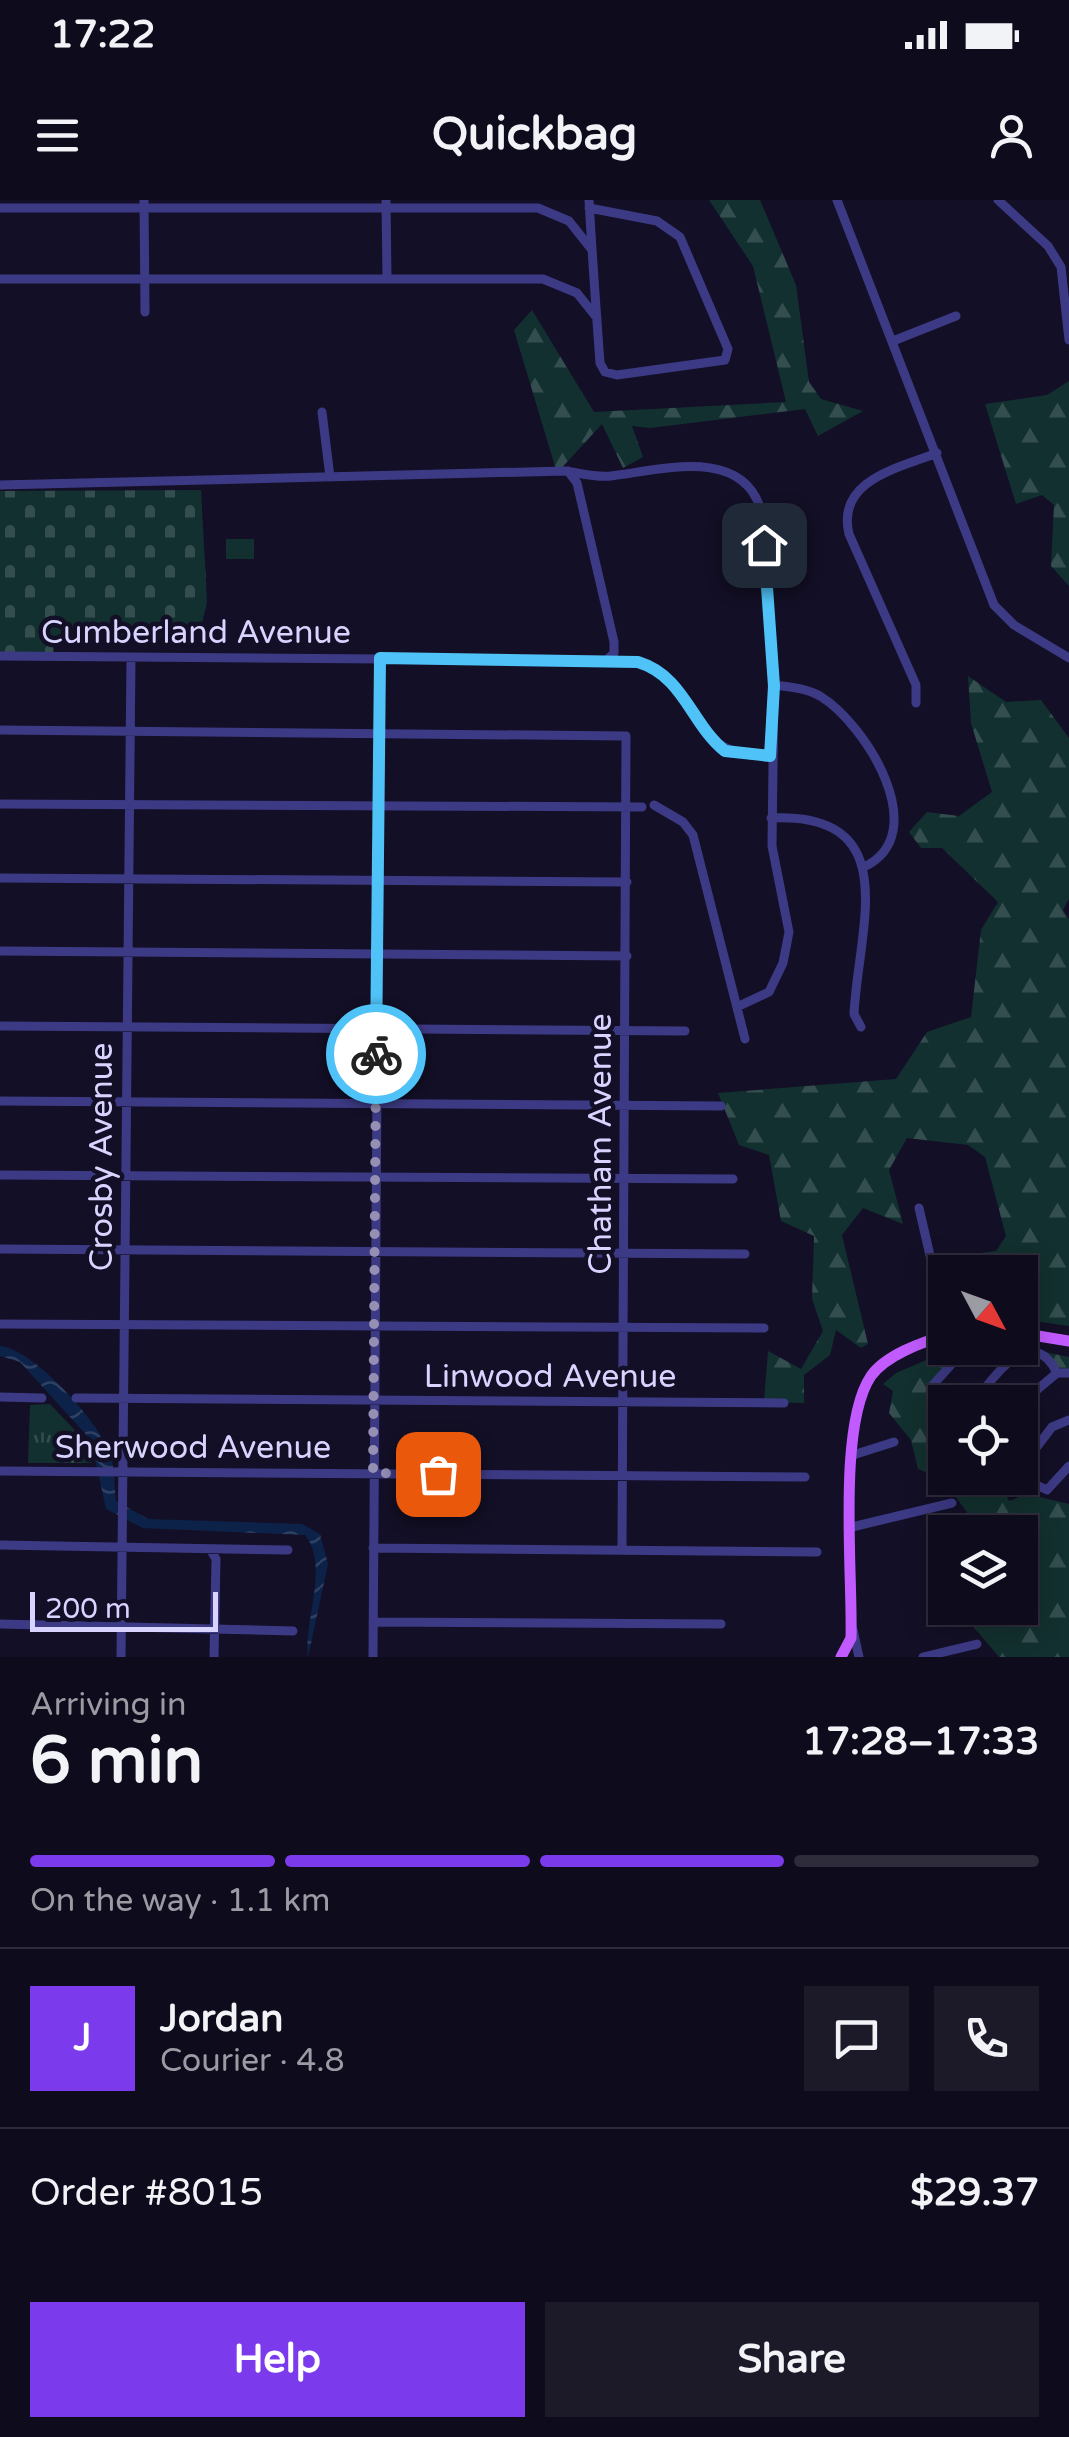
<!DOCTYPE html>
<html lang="en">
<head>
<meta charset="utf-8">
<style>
  :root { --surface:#0e0b1c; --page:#1c1929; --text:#f1f3f6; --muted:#9b9ba3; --line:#2e2b3b; --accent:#7c3aed }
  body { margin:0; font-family:"Varela Round",sans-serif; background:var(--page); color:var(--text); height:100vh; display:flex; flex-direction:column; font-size:38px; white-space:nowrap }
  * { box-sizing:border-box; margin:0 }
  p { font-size:32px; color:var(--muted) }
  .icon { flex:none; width:55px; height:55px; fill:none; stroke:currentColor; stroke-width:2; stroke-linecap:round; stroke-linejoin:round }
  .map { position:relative; height:1457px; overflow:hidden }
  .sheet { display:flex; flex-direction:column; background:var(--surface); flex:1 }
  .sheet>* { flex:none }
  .needle { width:65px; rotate:131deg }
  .controls { position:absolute; left:928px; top:1055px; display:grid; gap:20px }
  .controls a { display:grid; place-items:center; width:110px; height:110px; border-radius:0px; background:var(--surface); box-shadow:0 5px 25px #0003,0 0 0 2px var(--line); font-size:50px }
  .scale { position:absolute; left:30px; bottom:25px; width:188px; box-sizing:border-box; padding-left:10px; border:5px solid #d9d4ff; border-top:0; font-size:28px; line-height:35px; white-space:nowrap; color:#d9d4ff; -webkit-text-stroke:8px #130f26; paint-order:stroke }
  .pin { position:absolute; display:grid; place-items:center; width:85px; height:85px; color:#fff; margin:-42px; border-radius:20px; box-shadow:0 5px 15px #0006 }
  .courier { position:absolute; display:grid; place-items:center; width:100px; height:100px; margin:-50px; border:8px solid #4fc3f7; border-radius:50%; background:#fff; color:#222; box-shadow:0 2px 12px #0007 }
  .overview em { font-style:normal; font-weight:800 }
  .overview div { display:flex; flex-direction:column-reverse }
  .overview { display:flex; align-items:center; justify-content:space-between; height:170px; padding:0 30px }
  h1 { font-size:65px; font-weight:800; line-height:75px }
  .bar { display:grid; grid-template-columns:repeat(4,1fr); gap:15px 10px; align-content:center; height:120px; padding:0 30px }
  .bar i { height:12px; border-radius:8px; background:var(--line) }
  .bar .current { background:var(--accent) }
  .bar p { grid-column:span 4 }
  .line { display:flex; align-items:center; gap:25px; padding:0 30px; border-top:2px solid var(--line) }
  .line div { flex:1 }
  .round { display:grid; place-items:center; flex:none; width:105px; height:105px; border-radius:0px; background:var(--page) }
  .action { display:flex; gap:20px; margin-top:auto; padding:20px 30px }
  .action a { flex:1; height:115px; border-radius:0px; background:var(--accent); color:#fff; font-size:40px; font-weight:800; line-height:115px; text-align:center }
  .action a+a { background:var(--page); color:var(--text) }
  .status { display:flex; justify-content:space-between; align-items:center; height:70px; padding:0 50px; background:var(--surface); direction:ltr }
  .status svg { height:28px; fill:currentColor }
  header { display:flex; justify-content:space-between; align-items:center; height:130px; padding:0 30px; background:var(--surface); font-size:45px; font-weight:800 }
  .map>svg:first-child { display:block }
</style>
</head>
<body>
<div class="status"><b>17:22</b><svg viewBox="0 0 49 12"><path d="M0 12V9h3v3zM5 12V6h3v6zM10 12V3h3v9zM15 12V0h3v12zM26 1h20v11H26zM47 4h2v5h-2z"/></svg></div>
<header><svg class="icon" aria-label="menu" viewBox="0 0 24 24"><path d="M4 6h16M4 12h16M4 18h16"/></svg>Quickbag<svg class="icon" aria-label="person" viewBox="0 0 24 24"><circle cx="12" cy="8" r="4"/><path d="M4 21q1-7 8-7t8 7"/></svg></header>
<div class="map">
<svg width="1069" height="1457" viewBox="0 0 1069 1457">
  <defs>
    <pattern id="grass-tufts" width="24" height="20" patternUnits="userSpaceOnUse" patternTransform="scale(2.5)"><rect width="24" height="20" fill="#12302f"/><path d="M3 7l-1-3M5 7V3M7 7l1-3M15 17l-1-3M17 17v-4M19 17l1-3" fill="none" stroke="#344d4e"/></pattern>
    <pattern id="forest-firs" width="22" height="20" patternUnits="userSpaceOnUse" patternTransform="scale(2.5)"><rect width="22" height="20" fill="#12302f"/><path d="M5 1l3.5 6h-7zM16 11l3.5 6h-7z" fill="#344d4e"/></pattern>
    <pattern id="cemetery-stones" width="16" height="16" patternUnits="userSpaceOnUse" patternTransform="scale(2.5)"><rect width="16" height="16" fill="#12302f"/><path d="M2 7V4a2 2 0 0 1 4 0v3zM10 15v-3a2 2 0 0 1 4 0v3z" fill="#344d4e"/></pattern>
    <pattern id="water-waves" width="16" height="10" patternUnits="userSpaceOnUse" patternTransform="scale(2.5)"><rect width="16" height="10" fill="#0c2248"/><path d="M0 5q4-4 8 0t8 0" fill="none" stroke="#2f4163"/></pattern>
  </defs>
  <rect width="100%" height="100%" fill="#130f26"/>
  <path fill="url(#grass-tufts)" d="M50 1204 86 1242 92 1263H28L30 1205Z"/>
  <path fill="url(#forest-firs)" d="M709 0H760L796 85 809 182 821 199 863 211 818 236 805 209 650 228 632 226 643 257 623 268 602 224 557 273 514 130 532 110 594 212 786 202 753 66Z
    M1069 181V386L1051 366 1054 305 1042 295 1016 304 985 204 1047 195Z
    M968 476 1006 502 1041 500 1069 538V699L1063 710 1069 719V1126L1020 1119V1072H945L944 1122 926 1060 996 1051 1006 1036 985 957 968 945 907 938 889 970 903 1024 863 1008 842 1035 868 1144 861 1148 836 1130 830 1155 804 1175V1203L764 1202 768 1151 801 1169 823 1131 812 1099 814 1036 781 1021 769 955 739 945 718 893 896 879 927 832 971 817 981 730 998 702 942 648H921L909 632 927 612 959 616 992 592 971 523Z
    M1021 1147 1069 1157V1172L1029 1154 994 1165 971 1149Z
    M952 1149H965C906 1214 945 1207 945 1278H998L1009 1301 1027 1294 1069 1304V1457H999L966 1418 934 1410 940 1390 945 1388V1408H1020V1332H981L943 1279 918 1269 911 1240 889 1213 893 1191 883 1184 896 1173Z"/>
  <path fill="url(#cemetery-stones)" d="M201 290 207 402 199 436 54 438 53 457 0 456V291Z"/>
  <path fill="#12302f" d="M226 339H254V359H226Z"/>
  <path fill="url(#water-waves)" d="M0 1146C32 1148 93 1217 107 1246 115 1261 114 1285 116 1301L148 1319 302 1324 320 1334 328 1364 308 1457C303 1423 330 1365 305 1335L143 1328 106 1309 91 1240 20 1162 0 1156Z"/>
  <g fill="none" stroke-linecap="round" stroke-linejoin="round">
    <path stroke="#3d3a85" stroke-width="9" d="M144 0 145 112
      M386 0 387 79
      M589 0C592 54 596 108 600 163L605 172 617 175 725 160 728 149 680 37 657 21 589 8
      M837 0 994 405 1014 425 1069 458
      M998 0 1048 46 1061 67 1069 140
      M0 8H538L569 21 592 50
      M0 79H543L577 93 597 118
      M893 141 956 116
      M322 212 330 277
      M568 271 577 283 614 442V453L607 460
      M0 285 565 271C579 273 597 278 611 276 661 270 742 246 761 310L774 485 772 646 789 732 783 763 769 792 737 807
      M0 456 629 461C709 477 676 558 770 556
      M774 485C790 487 806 488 820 496 866 524 934 634 864 667
      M916 503V485L849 334C836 280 899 268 937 253
      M0 530 626 536 622 1350
      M0 604 642 607
      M654 605 683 622 693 635 745 839
      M771 618C906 612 858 728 854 814L861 827
      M0 678 627 682
      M0 751 627 756
      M0 826 685 831
      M0 901 721 906
      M0 975 733 979
      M919 1008 945 1120
      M0 1049 745 1054
      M0 1124 764 1128
      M0 1197 42 1198
      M76 1198 784 1203
      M975 1202C991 1179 1032 1121 1057 1173
      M1020 1204 1057 1173H1069
      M942 1219 938 1231 945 1240
      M945 1221 933 1203 932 1186 966 1148
      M853 1255 894 1242
      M1020 1269 1052 1227 1069 1220
      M0 1271 805 1277
      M1020 1277 1047 1290 1069 1266
      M848 1328 952 1303
      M0 1345 288 1350
      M373 1348 817 1352
      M210 1349 216 1359 214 1457
      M373 1422 721 1424
      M0 1424 293 1431
      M853 1430 859 1457
      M121 1457 131 458
      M373 1457 380 458
      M923 1457 977 1444"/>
    <path stroke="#c25bff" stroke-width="11" d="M1020 1133 1069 1141
      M841 1457 851 1438C853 1376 837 1226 871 1176 885 1156 921 1142 945 1136"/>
  </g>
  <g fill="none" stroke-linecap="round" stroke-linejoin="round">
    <path stroke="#948fb3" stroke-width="10" stroke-dasharray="0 18" d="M376 854 373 1273 438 1274"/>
    <path stroke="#4fc3f7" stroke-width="12" d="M376 854 380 458 638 462C684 476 691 524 725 551L770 556 774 486 764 345"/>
  </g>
  <g text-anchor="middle" stroke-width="9" stroke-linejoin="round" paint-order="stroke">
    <g font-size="32" fill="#d9d4ff" stroke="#130f26">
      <text x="196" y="443">Cumberland Avenue</text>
      <text transform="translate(600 944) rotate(-90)" y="11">Chatham Avenue</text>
      <text transform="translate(101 957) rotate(-90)" y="11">Crosby Avenue</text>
      <text x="550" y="1187">Linwood Avenue</text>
      <text x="193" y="1258">Sherwood Avenue</text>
    </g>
  </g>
</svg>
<div class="controls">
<a><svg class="needle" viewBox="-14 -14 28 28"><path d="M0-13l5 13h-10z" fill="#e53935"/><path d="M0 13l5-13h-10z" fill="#9b9ba3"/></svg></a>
<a><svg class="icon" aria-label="locate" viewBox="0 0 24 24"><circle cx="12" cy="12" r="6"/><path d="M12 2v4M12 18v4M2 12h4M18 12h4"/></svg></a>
<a><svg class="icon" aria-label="layers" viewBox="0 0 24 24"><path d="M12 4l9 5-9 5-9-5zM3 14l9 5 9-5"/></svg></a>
</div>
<div class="scale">200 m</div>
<div class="pin" style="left:438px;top:1274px;background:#ea580c"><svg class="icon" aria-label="bag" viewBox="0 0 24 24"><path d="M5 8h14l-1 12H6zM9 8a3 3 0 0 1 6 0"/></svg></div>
<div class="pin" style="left:764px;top:345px;background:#1f2937"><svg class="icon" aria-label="home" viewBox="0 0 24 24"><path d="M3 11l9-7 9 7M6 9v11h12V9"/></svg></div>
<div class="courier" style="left:376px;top:854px"><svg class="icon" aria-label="bike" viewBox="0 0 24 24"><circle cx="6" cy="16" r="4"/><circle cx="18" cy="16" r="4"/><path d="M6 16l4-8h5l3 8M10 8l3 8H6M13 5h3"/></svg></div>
</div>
<section class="sheet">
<div class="overview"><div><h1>6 min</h1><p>Arriving in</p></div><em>17:28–17:33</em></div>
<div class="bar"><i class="current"></i><i class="current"></i><i class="current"></i><i></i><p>On the way · 1.1 km</p></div>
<div class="line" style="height:180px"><b class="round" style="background:var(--accent);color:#fff">J</b><div><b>Jordan</b><p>Courier · 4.8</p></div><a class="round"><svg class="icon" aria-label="chat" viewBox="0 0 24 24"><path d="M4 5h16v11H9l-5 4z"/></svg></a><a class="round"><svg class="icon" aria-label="phone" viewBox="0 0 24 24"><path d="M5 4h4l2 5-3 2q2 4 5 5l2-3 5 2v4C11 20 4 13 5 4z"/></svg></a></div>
<div class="line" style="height:130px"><div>Order #8015</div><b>$29.37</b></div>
<div class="action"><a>Help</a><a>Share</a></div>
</section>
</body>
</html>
